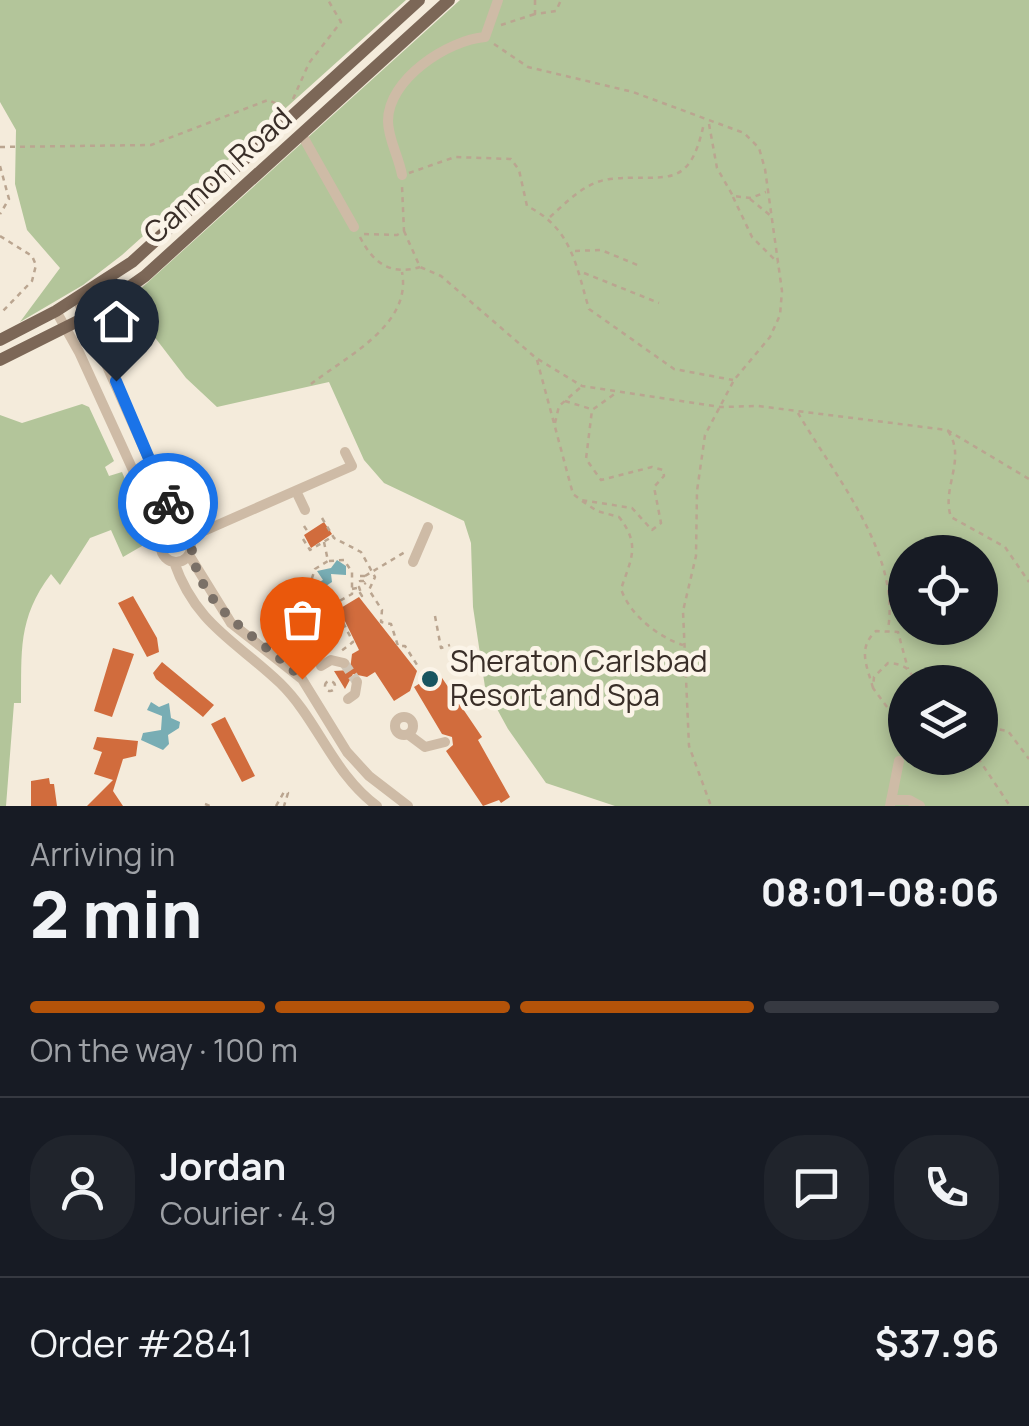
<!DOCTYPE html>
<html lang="en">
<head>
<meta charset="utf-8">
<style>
  :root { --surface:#171b24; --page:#20242c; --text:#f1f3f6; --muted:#9ea1a6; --line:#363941; --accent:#b45309 }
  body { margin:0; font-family:Manrope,sans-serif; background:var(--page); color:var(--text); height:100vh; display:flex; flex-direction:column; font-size:38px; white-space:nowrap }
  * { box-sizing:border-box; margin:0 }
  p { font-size:32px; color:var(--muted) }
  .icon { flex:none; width:55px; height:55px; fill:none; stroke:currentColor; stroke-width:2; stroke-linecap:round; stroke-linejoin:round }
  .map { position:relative; height:806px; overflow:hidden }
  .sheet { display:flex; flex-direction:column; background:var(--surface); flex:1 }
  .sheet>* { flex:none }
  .tools { position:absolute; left:888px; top:535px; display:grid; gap:20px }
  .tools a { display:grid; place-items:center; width:110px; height:110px; border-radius:50%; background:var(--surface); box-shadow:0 5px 15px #0003; font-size:50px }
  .pin { position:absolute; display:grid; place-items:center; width:85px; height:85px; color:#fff; margin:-102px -42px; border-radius:50% 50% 50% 0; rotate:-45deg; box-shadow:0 0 10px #0007 }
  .pin .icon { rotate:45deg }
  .courier { position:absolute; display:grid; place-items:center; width:100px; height:100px; margin:-50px; border:8px solid #1a73e8; border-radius:50%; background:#fff; color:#222; box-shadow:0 2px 12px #0007 }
  .headline em { font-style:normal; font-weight:800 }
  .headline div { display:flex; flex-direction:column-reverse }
  .headline { display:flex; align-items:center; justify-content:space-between; height:170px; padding:0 30px }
  h1 { font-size:65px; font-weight:800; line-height:75px }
  .bar { display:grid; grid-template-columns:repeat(4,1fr); gap:15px 10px; align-content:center; height:120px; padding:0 30px }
  .bar i { height:12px; border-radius:8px; background:var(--line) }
  .bar .current { background:var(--accent) }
  .bar p { grid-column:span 4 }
  .line { display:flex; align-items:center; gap:25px; padding:0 30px; border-top:2px solid var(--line) }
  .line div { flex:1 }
  .round { display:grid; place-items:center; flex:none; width:105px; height:105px; border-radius:40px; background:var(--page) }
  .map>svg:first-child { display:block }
</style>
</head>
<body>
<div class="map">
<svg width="1029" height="806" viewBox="0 0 1029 806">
  <rect width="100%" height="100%" fill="#f4ebdb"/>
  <path fill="#b3c59a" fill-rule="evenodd" d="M0 0H406L122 255 83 285 20 322 60 268 27 230 15 184 16 130 0 102Z
    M460 0H1029V806H615L546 783 508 729 485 687 473 607 471 543 464 521 384 483 364 460 329 382 217 407 186 378 150 331 121 342 129 316 126 302ZM905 552H980V628H905ZM905 682H980V758H905Z
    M82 404 89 407 114 461 105 467 109 476 122 472 147 532 142 546 123 557 111 530 90 538 60 585 51 574C17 619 22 652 21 703H14L6 806H0V415L22 423Z"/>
  <path fill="#78adb4" d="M337 560 346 566V575L331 574 332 582 326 586 337 598 330 603 325 594 316 598 311 586 323 580 317 571 331 568Z
    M151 702 159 707 169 703 171 718 180 722 179 728 168 735 169 744 163 750 141 740 143 733 161 730 162 716 147 710Z"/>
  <path fill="#d16c3d" d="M324 522 332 534 311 548 304 535Z
    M133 596 157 638 159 652 147 657 118 603Z
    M359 597 417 671 410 691 394 701 375 672 367 677 353 674 345 689 334 671 350 670 352 654 359 650 339 609Z
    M113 648 134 654 112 717 94 711Z
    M162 662 214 705 203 717 156 679 153 673Z
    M438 672 482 737 478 740 510 797 501 803 499 800 483 806 446 751 453 745 452 737 442 734 414 687Z
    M225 717 255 776 242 782 211 724Z
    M97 737 138 741 136 756 123 759 113 791 123 806H87L113 780 94 774 102 752 93 749Z
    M49 778 50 784H54L57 806H31V781Z"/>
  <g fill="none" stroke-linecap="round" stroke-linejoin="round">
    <path stroke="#cfc5b7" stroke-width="10" stroke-dasharray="10 5" stroke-linecap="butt" d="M344 663 357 682"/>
    <path stroke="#baa590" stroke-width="2.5" stroke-dasharray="5 5" stroke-linecap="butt" d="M535 0V14L556 11 561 0
      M501 25 535 14
      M494 44 528 67 633 92 744 133 759 148 765 169 782 291 780 315 770 337 734 380 705 435 697 491 696 556 683 611 689 746 711 806
      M293 99 309 63 341 22 328 0
      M709 124 717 168 733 196 751 198 766 192
      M0 147 151 145 268 100 284 107
      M0 166 9 199 0 214
      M409 173 455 157 511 159 519 170 527 206C572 228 576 266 589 309L674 369 733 380
      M733 197 752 237 778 263
      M750 199 771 216
      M550 217C568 201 585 182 610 179 665 173 689 194 704 123
      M404 231 420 267 441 276 536 358 582 386 720 407 758 406 947 430 1029 479
      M364 234 397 235 404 231 402 186
      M0 236 32 256 36 265 32 281 0 314
      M360 237C373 263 391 276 420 267
      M575 251 601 250 640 266
      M584 273 659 303
      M537 360 573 494 581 500 632 508 652 530 661 523 654 487 664 476 663 470 652 467 601 480 586 459 592 410 616 393
      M311 384C347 356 412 325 402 272
      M565 401 591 409
      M798 413C834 475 901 554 888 629
      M555 423 559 406 581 387
      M948 431C967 459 941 488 951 517L1005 547 1029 582
      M582 501 597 511 619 517C641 545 631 559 621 589 630 615 658 637 683 645
      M322 518 334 538 361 552 375 577 369 590 382 610 381 622 391 624 398 646H405L419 668
      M304 526 308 532
      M303 539 310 550 330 538
      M324 542 328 561 315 569 309 587 295 589 291 597 293 609 305 618 320 619 329 606 334 605 353 642 341 651
      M329 561 344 560 352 572V594L334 604
      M360 576H365L364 581H360Z
      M365 576 405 552
      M352 589 357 588 362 596 359 587 366 583
      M294 601 310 609
      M435 616 441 648 450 645
      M331 624 334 628 330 631 327 627Z
      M325 686a5 5 0 1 1 10 0a5 5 0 1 1-10 0Z
      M873 688C867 666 857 648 876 631L898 632 908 669
      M899 723 873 688 874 677 888 663C903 664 911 668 914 682
      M980 726 1008 731 1029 759
      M899 750V723L905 712
      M978 758 1010 806
      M205 804 210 806
      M276 806 284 792 288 793 284 806"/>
    <path stroke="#cebba6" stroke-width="10" d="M302 135 354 227
      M402 175C399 157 388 139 388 121 388 79 448 40 485 37L498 0
      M77 299 181 532
      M56 311 79 352 164 538
      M296 491 305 510
      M161 547a15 15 0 1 1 30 0a15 15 0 1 1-30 0Z
      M188 538 352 466 345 452
      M189 555 231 623 302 679 347 752 369 776 408 806
      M174 562C196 625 236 641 280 683 318 720 333 774 377 806
      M413 562 428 527
      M321 666 331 660 344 663
      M348 699 355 694 357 682
      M395 726a9 9 0 1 1 18 0a9 9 0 1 1-18 0Z
      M409 735 425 747 445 742
      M891 800H909L920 806
      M890 806 899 761"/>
    <path stroke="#7c6757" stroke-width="12" d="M0 340 56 311 132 262 419 0
      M0 360 88 316 145 276 449 0"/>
  </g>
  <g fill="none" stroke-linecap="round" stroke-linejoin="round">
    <path stroke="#7a7067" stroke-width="10" stroke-dasharray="0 18" d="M168 503 181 532 191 542C196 611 259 634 302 679"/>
    <path stroke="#1a73e8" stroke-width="12" d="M116 381 168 503"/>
  </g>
  <circle fill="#19555f" stroke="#fbf4e8" stroke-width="4" cx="430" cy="679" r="10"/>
  <g text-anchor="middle" stroke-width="9" stroke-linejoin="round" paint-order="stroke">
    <g font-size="30" fill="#392e28" stroke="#fbf4e8">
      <text transform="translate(218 176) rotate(-42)" y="10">Cannon Road</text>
    </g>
    <g font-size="30" fill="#392e28" stroke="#fbf4e8" text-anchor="start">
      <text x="450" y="672">Sheraton Carlsbad<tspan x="450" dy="34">Resort and Spa</tspan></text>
    </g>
  </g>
</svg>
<div class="tools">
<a><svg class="icon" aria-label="locate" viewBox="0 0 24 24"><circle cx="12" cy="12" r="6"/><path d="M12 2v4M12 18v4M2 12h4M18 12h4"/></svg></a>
<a><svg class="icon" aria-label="layers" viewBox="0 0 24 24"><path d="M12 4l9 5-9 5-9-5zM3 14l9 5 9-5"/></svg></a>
</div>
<div class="pin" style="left:302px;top:679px;background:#ea580c"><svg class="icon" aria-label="bag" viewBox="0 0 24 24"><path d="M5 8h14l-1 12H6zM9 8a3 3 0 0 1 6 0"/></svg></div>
<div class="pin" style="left:116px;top:381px;background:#1f2937"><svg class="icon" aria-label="home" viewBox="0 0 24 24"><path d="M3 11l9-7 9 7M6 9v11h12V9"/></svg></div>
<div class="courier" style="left:168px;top:503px"><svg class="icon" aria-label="bike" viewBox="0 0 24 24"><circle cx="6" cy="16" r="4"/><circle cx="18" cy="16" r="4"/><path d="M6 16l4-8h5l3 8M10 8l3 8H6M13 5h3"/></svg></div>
</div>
<section class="sheet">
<div class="headline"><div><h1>2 min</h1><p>Arriving in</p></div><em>08:01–08:06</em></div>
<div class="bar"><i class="current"></i><i class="current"></i><i class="current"></i><i></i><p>On the way · 100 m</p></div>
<div class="line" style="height:180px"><a class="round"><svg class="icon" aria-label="person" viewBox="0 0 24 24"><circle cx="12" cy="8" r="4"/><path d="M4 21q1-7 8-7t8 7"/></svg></a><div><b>Jordan</b><p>Courier · 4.9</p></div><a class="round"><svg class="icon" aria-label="chat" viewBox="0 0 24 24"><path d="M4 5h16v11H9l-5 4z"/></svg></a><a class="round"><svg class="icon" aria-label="phone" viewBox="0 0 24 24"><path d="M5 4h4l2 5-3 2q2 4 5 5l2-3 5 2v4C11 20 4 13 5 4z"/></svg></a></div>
<div class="line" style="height:130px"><div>Order #2841</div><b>$37.96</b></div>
</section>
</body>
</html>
